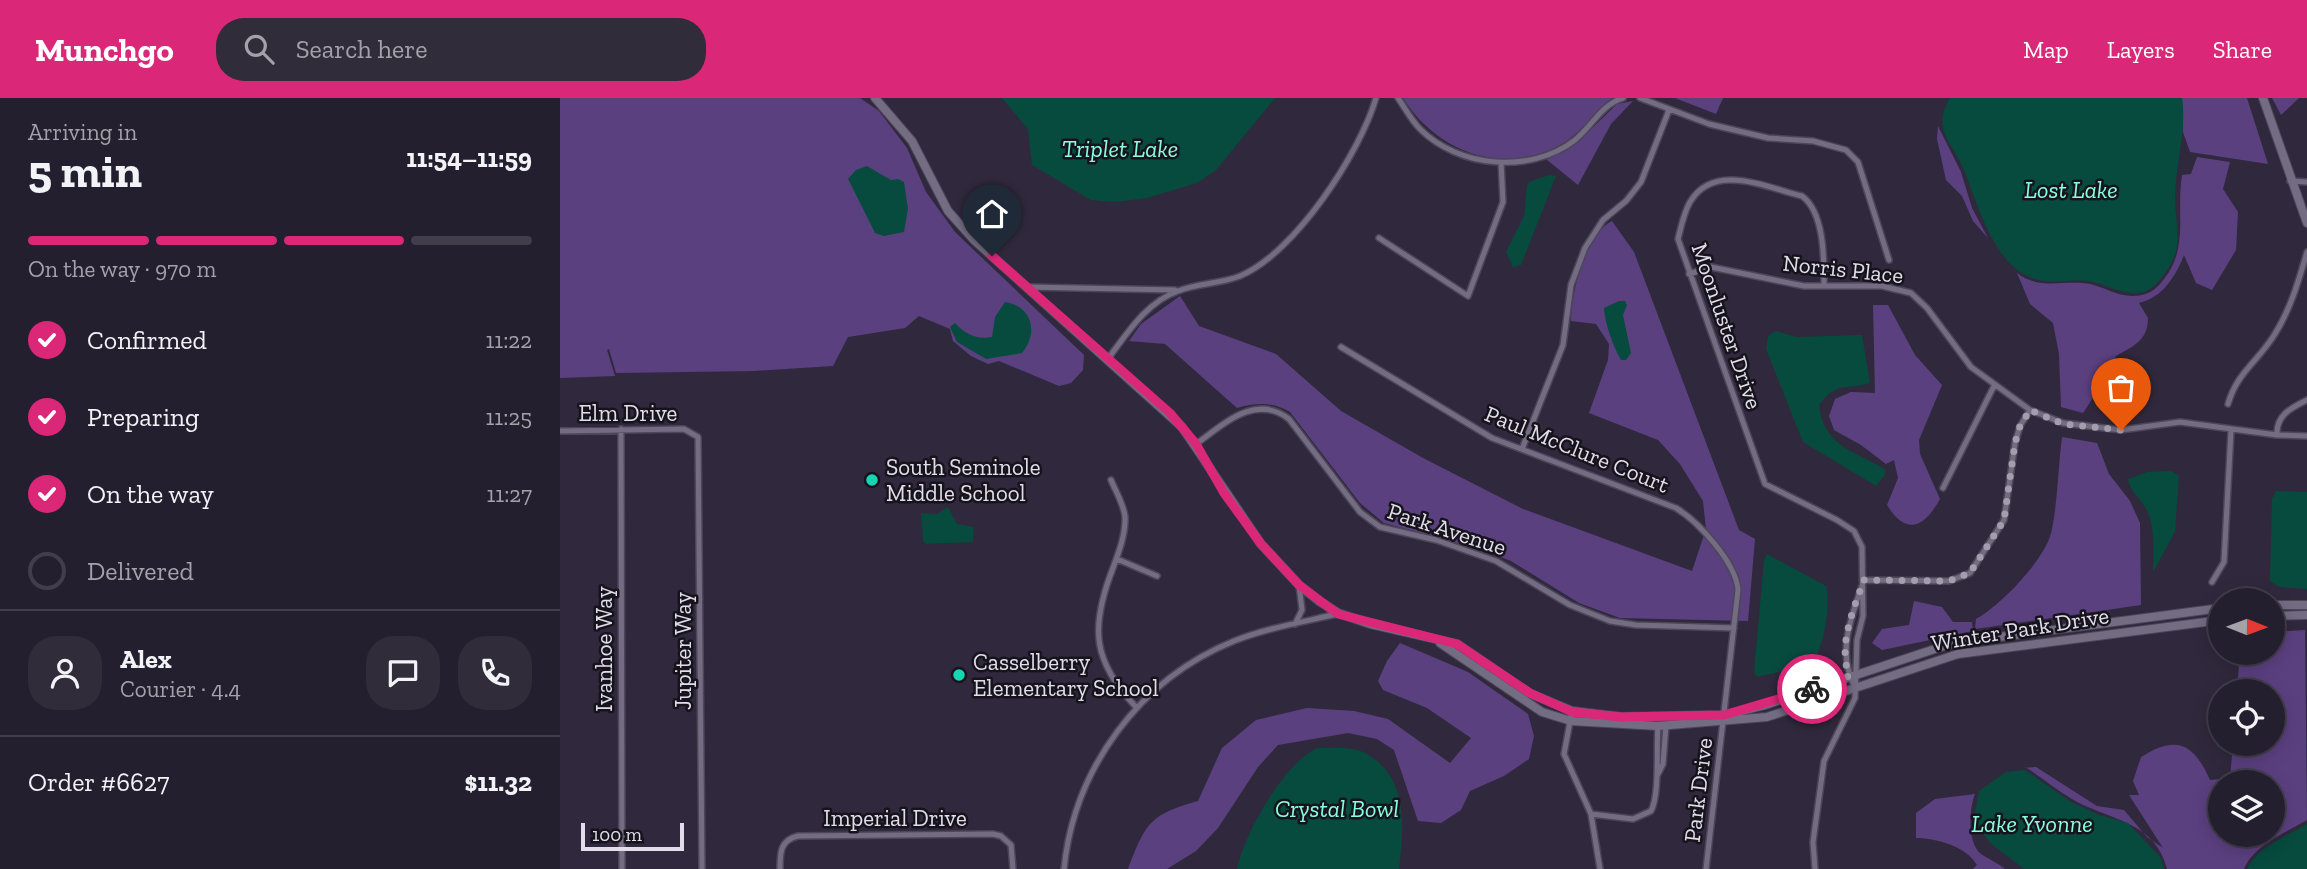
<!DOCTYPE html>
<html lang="en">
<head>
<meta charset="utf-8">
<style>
  :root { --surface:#241f2e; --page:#302c3a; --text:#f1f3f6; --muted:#a3a2aa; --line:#413d4a; --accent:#db2777 }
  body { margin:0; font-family:"Zilla Slab",serif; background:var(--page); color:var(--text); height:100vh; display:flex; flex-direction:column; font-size:26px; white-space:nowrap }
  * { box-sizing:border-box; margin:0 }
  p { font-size:23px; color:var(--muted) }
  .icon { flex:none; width:38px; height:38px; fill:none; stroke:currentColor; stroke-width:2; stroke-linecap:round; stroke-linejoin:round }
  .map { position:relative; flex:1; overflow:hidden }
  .details { display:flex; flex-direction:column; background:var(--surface); width:560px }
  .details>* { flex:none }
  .needle { width:46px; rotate:91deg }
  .fabs { position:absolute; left:1648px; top:490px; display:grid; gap:14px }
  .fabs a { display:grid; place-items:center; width:77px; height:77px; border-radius:50%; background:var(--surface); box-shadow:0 4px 18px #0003,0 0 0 2px var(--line); font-size:35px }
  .scale { position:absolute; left:21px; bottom:18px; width:103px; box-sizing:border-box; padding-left:7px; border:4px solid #e1ddea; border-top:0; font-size:19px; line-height:24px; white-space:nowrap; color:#e1ddea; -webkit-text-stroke:5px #17131c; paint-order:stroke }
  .pin { position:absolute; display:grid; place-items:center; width:60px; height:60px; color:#fff; margin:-72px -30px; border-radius:50% 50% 50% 0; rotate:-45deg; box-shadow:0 0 7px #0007 }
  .pin .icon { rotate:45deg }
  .courier { position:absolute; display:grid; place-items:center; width:70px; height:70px; margin:-35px; border:5px solid #db2777; border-radius:50%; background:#fff; color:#222; box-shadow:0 2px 9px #0007 }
  .head em { font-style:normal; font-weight:700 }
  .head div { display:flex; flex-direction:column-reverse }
  .head { display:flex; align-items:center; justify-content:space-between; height:119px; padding:0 28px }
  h1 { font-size:46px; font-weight:700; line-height:52px }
  .bar { display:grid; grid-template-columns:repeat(4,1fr); gap:10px 7px; align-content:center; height:84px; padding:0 28px }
  .bar i { height:9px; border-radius:5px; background:var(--line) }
  .bar .active { background:var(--accent) }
  .bar p { grid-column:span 4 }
  .line { display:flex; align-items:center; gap:18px; padding:0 28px; border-top:2px solid var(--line) }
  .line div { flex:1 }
  .round { display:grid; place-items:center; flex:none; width:74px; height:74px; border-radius:28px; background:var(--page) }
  ol { padding:0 28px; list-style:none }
  li { display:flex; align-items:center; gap:21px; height:77px }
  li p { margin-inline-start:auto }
  li .icon { padding:7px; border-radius:50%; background:var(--accent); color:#fff; stroke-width:4 }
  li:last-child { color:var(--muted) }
  li i { width:38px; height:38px; border:4px solid var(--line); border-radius:50% }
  header { display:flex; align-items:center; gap:42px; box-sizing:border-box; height:98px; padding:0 35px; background:var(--accent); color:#fff }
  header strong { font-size:33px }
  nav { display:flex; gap:38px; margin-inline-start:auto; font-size:24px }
  .search { width:490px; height:63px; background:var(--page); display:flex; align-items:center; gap:18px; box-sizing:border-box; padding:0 24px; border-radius:28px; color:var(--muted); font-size:26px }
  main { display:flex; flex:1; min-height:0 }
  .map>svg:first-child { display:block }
</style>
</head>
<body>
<header>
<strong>Munchgo</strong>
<div class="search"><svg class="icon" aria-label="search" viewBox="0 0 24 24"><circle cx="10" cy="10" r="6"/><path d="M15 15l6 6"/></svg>Search here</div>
<nav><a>Map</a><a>Layers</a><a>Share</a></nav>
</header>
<main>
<section class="details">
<div class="head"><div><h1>5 min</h1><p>Arriving in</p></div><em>11:54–11:59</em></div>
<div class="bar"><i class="active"></i><i class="active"></i><i class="active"></i><i></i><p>On the way · 970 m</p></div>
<ol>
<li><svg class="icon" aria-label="check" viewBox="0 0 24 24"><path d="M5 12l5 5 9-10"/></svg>Confirmed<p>11:22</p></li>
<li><svg class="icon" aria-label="check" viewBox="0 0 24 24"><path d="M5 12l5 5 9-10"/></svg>Preparing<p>11:25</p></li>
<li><svg class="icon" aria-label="check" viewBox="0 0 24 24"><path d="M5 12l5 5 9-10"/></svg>On the way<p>11:27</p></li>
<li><i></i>Delivered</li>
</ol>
<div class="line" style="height:126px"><a class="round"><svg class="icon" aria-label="person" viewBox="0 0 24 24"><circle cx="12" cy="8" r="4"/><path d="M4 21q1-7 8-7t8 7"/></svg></a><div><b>Alex</b><p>Courier · 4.4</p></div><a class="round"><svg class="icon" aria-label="chat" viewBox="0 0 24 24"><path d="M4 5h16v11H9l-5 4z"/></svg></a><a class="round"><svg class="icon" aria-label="phone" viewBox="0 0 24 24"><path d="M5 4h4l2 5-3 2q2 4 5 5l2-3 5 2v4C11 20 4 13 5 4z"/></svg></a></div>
<div class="line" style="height:91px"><div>Order #6627</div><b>$11.32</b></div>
</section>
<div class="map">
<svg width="1747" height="771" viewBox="0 0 1747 771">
  <rect width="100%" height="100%" fill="#30293d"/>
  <path fill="#5b4080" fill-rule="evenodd" d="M0 0H300L319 13 347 50 366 94 395 134 524 257 523 272 511 285 499 288 439 263 428 266 411 258 393 243 390 231 359 218 345 230 288 239 273 268 194 273 56 275 49 251 47 252 55 278 0 280Z
    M843 0H1052C1034 14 1021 36 1000 47 942 79 876 53 843 0Z
    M1115 0H1163L1156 16Z
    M1622 0H1687L1708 66 1630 54 1623 34Z
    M1712 0H1739L1721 17Z
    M1073 3 1051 26 1018 87 986 61 1019 43 1057 6Z
    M1378 28 1401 74 1412 110 1428 140 1413 123 1402 98 1386 82 1377 41Z
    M1637 59 1670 64 1663 91 1678 114 1676 152 1652 192 1636 185 1624 157C1616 178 1602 200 1579 205L1588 220C1588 243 1573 248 1556 258L1548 272 1547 284 1538 292 1523 315 1501 309 1499 256 1493 225 1470 206 1457 175C1480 193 1505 181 1530 186 1544 189 1557 198 1572 198 1587 198 1595 193 1604 181 1629 150 1616 114 1622 77L1631 76Z
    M1052 123 1074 154 1179 432 1195 441 1188 523 1060 520 1019 505 951 463 920 451 824 425 800 405 730 314C713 304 697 304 677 310L605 246 569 243 581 226 620 198 639 228 716 256 781 313 863 360 963 411 1132 473 1146 431 1143 403 1120 366 1098 342 1029 315 1048 262 1049 246 1036 226 1011 223C1011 195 1025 137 1052 123Z
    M1313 207H1328L1355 257 1382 287 1359 342 1360 356 1380 401C1364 430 1346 438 1327 407L1338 380 1334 362 1326 366 1301 347 1274 332 1269 318 1275 301 1291 294 1315 295Z
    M1502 339 1537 345 1549 376 1570 403 1580 425 1581 507 1415 531 1416 521C1440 508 1488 459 1492 431 1498 401 1498 369 1502 339Z
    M1354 503 1382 509 1393 524H1412L1413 533 1322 552 1312 545 1322 531 1349 527Z
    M1745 532 1747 722C1725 735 1694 747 1684 771H1607C1595 722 1547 722 1512 701 1497 692 1482 680 1467 670H1461L1476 669 1537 708 1564 712 1587 739 1603 750 1569 697H1579L1573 683 1581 659C1617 636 1634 646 1650 682L1670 680 1673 646H1713V593H1677L1679 566 1684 555H1713V534ZM1661 684H1713V737H1661Z
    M840 545 908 574 968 616 974 638 969 661 944 678 910 693 901 712 881 725 858 723 834 652 817 641 788 635 718 647 698 669 658 730 636 753 607 771H568C586 725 589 717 638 703L662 650 696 622 747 610 794 613 828 621 890 665 911 640 867 610 823 592 818 583 827 563Z
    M1415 696C1409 710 1407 745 1421 756 1428 761 1438 765 1445 771H1413L1417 767C1407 749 1377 740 1356 740V715L1375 701Z"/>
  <path fill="#064b3e" d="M442 0H715L656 72 637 85 587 100 555 104 531 102 472 67 468 31Z
    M1390 0H1622C1627 34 1615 67 1615 101 1615 118 1620 136 1616 154 1612 167 1597 191 1583 194 1563 199 1546 185 1527 183 1511 181 1495 186 1479 182 1435 173 1418 107 1404 72 1392 43 1371 33 1390 0Z
    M307 68 331 82 338 81 344 84 348 111 344 134 324 138 315 135 288 81 296 72Z
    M989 77 996 78 961 167 953 169 946 154 964 118 967 88 969 84Z
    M1059 203H1065L1067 207 1063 217 1071 255 1066 262H1061C1053 248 1045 226 1044 210Z
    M445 204C472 208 479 235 462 255L426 261 397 244 390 229 395 225C405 236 417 242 432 239L435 219Z
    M1215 233 1237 239 1302 237 1310 285C1284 293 1278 282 1259 307 1263 347 1293 353 1325 371V377L1316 388 1243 344 1206 251 1208 238Z
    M1611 373 1619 378 1615 434 1593 474C1593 453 1596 428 1585 409 1579 398 1570 394 1568 381L1588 374Z
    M1716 393 1747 394V491L1719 489 1710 483 1712 401Z
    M388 409 397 426 414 429 413 444 366 446 363 443 361 415 377 416Z
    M1207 456 1266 488C1271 502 1264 554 1252 563 1243 570 1211 575 1198 579L1194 575 1204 462Z
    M757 650C772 650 791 648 805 655 849 678 844 730 839 771H677C685 734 723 667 757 650Z
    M1465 672 1511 704 1539 717 1568 725 1601 760 1604 771H1464L1429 744 1414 721 1419 693 1446 674Z
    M1747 726V771H1687C1697 749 1727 738 1747 726Z"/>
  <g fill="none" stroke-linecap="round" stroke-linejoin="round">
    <g stroke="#4c4657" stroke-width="8">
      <path id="street" d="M838 0C845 10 851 22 860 31 899 70 971 76 1015 42 1032 28 1042 6 1063 0
        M1080 0 1149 26 1208 40 1253 43 1286 52 1298 64 1329 162
        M1730 83 1747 84
        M819 140 908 198 943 104 941 64
        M1129 176 1151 169 1244 188H1322L1351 195 1367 210 1411 269 1470 312 1503 325 1561 332 1620 324 1717 337
        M467 189 615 192
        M781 249 932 340 1116 410C1139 424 1176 465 1178 492L1146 771
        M547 262C567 236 585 205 618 193 638 185 660 186 680 178 735 155 800 55 816 0
        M1747 302C1731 310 1716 317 1717 337L1747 338
        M1668 306C1677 275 1696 265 1713 239 1730 213 1738 185 1747 154
        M61 331 62 771
        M0 333 124 331 138 339 142 771
        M636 346C664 326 695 295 729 321L800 414 820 429 876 442 936 463 1010 507 1050 523 1076 527 1174 530
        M962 351 1003 247 1011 187 1025 150 1043 122 1066 103 1081 84 1109 12
        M551 382C556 394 563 405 565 418 566 435 559 454 553 470 530 529 532 563 576 609
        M1383 390 1434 288
        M557 461 597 478
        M1304 482 1389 483 1410 475 1444 422 1455 345 1460 328 1470 312
        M1652 484 1664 464 1671 333
        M735 526 742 512 739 487
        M1295 589C1277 556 1290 522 1302 488
        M1012 613 1004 656 1031 716 1040 771
        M1097 678 1103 666 1106 627
        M1031 716 1073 721 1091 713C1100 696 1096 651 1098 628
        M220 771C220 755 220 742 238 738L433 736 441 738 451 747 453 771
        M504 771C514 670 580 581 674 543 707 530 743 524 777 516
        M1255 771 1253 744 1264 663 1295 600 1297 542 1303 518 1302 449 1294 433 1277 422 1205 386 1118 141C1121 129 1124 114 1130 104 1154 64 1205 89 1242 98 1265 115 1264 163 1264 188"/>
    </g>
    <g stroke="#4c4657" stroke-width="10">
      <path id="secondary" d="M315 0 352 43 388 113 414 142 622 329 701 446 739 487 759 503 778 515 810 526 897 546 969 595 1012 613 1061 619 1164 617 1205 607 1393 545 1661 510
        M1703 0 1747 125
        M1713 507H1747
        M1713 518 1747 517
        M880 545 982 614 1011 623 1098 628 1207 619 1398 556 1661 522"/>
    </g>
    <use href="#street" stroke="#746c83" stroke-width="5"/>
    <use href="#secondary" stroke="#746c83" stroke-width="8"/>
  </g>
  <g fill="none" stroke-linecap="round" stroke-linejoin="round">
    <path stroke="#a39ead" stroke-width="7" stroke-dasharray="0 12.6" d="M1252 591 1289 578C1278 547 1293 512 1304 482L1389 483 1410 475 1444 422 1455 345 1460 328 1470 312 1503 326 1561 332"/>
    <path stroke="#db2777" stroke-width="9" d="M432 158 610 315 636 346 664 395 701 446 739 487 778 516 897 546 970 595 1012 614 1061 619 1164 617 1252 591"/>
  </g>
  <g fill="#17d5b3" stroke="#17131c" stroke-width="2.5">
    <circle cx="312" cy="382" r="7"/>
    <circle cx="399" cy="577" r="7"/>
  </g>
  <g text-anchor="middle" stroke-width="5" stroke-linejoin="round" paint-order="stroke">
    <g font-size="23" fill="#e1ddea" stroke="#17131c">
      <text transform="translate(1283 171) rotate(6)" y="8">Norris Place</text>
      <text transform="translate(1167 228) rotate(71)" y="8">Moonluster Drive</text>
      <text x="68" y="323">Elm Drive</text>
      <text transform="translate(1017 351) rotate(22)" y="8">Paul McClure Court</text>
      <text transform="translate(887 431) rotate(18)" y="8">Park Avenue</text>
      <text transform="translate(1460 531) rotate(-9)" y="8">Winter Park Drive</text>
      <text transform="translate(44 551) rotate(-90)" y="8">Ivanhoe Way</text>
      <text transform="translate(123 553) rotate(-90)" y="8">Jupiter Way</text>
      <text transform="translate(1138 692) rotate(-83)" y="8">Park Drive</text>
      <text x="335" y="728">Imperial Drive</text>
    </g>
    <g font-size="23" fill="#e1ddea" stroke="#17131c" text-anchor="start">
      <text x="326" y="377">South Seminole<tspan x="326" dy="26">Middle School</tspan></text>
      <text x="413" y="572">Casselberry<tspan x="413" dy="26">Elementary School</tspan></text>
    </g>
    <g font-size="24" font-style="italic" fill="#8afcdf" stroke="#17131c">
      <text x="560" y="59">Triplet Lake</text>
      <text x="1511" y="100">Lost Lake</text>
      <text x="777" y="719">Crystal Bowl</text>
      <text x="1472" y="734">Lake Yvonne</text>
    </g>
  </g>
</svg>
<div class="fabs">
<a><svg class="needle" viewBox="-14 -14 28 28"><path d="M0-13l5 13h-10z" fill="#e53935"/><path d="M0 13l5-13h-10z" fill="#a3a2aa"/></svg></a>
<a><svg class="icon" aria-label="locate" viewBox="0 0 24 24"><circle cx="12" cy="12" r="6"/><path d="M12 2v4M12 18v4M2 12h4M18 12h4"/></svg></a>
<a><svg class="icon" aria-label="layers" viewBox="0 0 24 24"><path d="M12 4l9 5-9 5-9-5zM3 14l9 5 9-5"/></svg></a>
</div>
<div class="scale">100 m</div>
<div class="pin" style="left:1561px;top:332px;background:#ea580c"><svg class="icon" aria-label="bag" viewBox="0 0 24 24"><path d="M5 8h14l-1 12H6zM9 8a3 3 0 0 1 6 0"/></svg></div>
<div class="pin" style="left:432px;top:158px;background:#1f2937"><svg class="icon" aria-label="home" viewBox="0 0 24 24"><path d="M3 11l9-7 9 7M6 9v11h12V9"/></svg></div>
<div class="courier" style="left:1252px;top:591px"><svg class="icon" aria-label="bike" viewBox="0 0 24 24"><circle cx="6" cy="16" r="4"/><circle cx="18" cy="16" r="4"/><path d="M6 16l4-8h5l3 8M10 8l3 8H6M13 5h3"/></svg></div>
</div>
</main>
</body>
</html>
